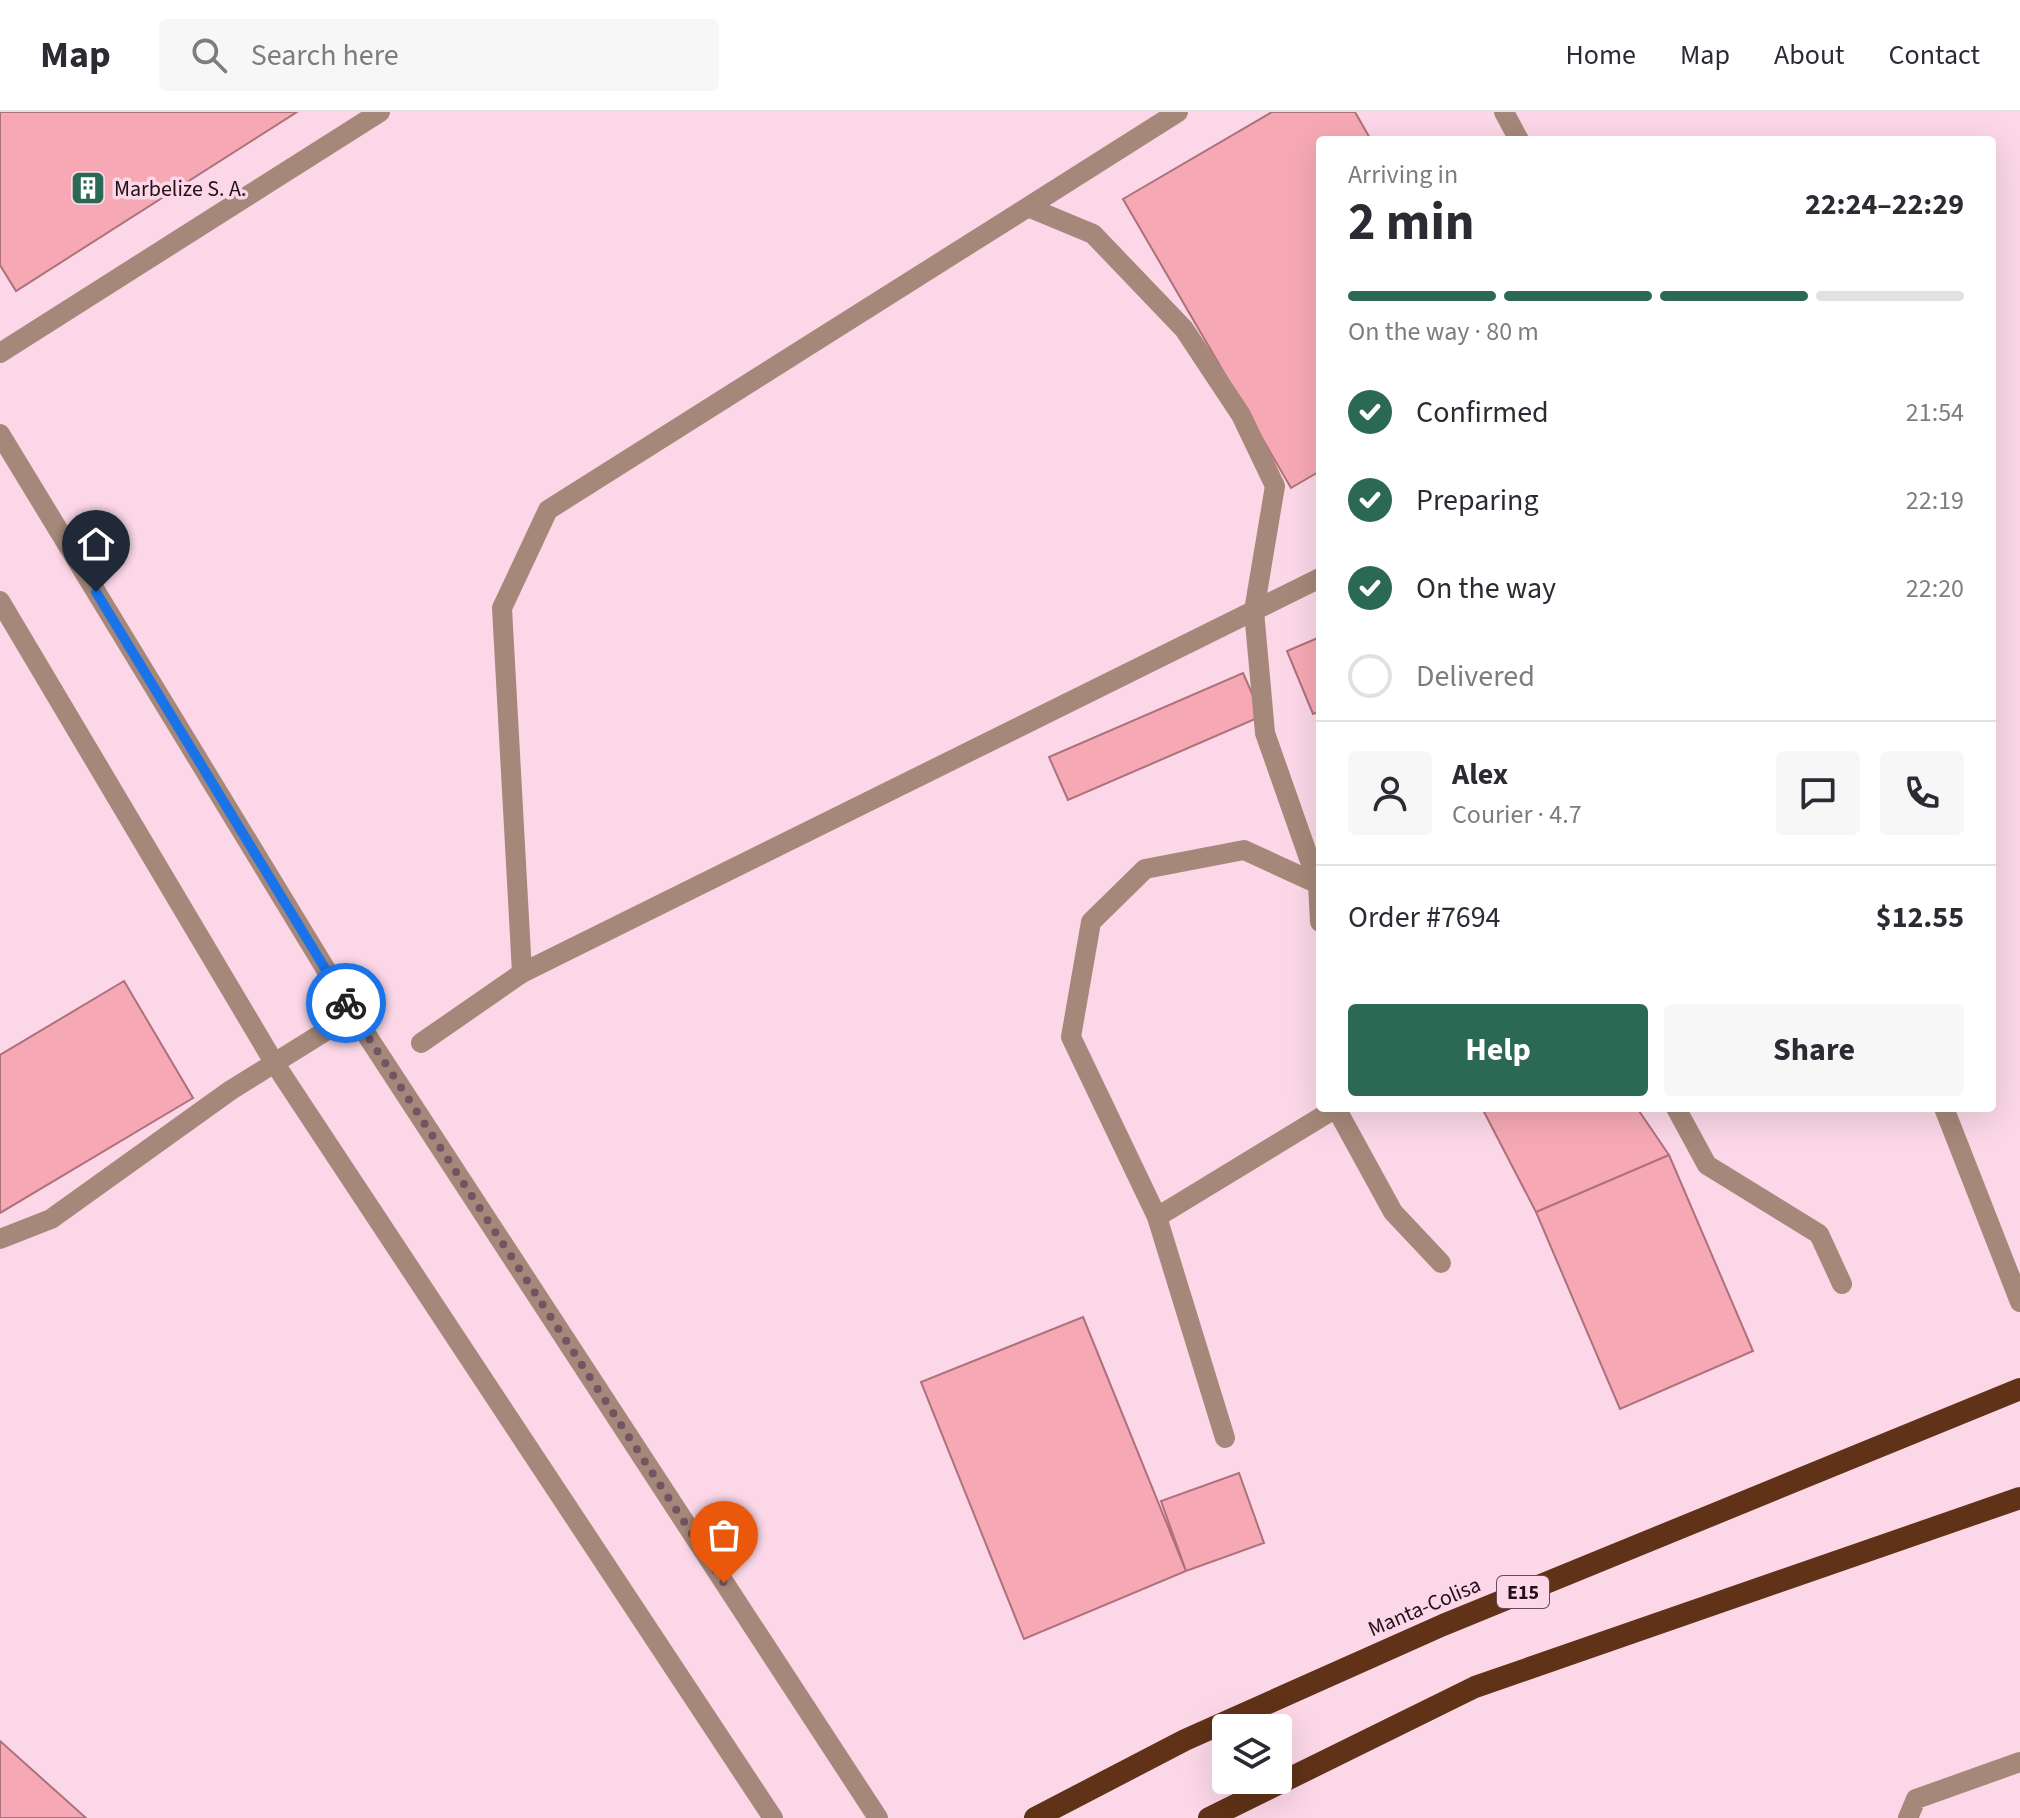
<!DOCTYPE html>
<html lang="en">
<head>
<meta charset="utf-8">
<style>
  :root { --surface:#fff; --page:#f7f7f7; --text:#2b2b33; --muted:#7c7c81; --line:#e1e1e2; --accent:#2c6955 }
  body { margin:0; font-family:"Source Sans 3",sans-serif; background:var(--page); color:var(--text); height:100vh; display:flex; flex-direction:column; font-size:30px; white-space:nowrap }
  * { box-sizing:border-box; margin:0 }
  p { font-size:26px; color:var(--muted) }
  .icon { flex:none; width:44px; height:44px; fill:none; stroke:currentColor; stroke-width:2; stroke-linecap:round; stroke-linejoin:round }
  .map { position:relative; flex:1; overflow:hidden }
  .sheet { position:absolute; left:1316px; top:24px; width:680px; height:976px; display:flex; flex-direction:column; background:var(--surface); border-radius:8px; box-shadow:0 8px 32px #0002 }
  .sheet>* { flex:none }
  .controls { position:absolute; left:1212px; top:1602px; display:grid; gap:16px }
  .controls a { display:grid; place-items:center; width:80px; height:80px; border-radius:8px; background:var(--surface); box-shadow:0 8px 32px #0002; font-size:40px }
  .pin { position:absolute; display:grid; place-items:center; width:68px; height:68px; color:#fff; margin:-82px -34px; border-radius:50% 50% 50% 0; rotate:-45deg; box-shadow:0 0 8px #0007 }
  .pin .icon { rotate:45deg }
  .courier { position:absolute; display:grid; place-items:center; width:80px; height:80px; margin:-40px; border:6px solid #1a73e8; border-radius:50%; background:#fff; color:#222; box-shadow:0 2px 10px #0007 }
  .overview em { font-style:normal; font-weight:700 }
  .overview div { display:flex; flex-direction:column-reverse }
  .overview { display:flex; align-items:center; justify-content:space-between; height:136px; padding:0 32px }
  h1 { font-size:52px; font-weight:700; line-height:60px }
  .bar { display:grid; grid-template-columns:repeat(4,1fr); gap:12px 8px; align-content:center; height:96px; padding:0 32px }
  .bar i { height:10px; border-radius:6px; background:var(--line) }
  .bar .current { background:var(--accent) }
  .bar p { grid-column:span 4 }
  .line { display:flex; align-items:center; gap:20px; padding:0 32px; border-top:2px solid var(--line) }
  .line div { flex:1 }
  .round { display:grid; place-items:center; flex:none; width:84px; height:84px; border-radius:8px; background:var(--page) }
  ol { padding:0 32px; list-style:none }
  li { display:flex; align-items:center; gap:24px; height:88px }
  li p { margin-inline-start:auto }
  li .icon { padding:8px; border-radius:50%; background:var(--accent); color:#fff; stroke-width:4 }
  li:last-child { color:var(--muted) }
  li i { width:44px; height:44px; border:4px solid var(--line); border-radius:50% }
  .action { display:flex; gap:16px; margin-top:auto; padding:16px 32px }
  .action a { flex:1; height:92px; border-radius:8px; background:var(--accent); color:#fff; font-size:32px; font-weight:700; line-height:92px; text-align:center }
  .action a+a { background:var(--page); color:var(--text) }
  header { display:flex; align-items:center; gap:48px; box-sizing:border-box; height:112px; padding:0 40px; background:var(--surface); border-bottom:2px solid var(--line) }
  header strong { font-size:38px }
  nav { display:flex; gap:44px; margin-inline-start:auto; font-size:28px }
  .search { width:560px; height:72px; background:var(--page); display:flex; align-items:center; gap:20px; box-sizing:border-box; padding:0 28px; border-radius:8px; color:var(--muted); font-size:30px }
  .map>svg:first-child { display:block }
</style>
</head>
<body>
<header>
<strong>Map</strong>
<div class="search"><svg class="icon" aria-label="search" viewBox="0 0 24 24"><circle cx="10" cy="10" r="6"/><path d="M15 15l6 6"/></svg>Search here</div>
<nav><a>Home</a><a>Map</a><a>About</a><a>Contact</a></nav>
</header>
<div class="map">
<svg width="2020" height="1706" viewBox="0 0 2020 1706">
  <rect width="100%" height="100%" fill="#fbd7e7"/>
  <path fill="#f6a9b5" stroke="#ad717b" stroke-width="2" d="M0 0H297L16 179 0 153Z
    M1272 0H1355L1371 28H1320V359L1291 376 1123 87Z
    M1320 525V599L1313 602 1287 539Z
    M1243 561 1262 604 1068 688 1049 645Z
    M124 869 193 986 0 1101V943Z
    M1482 996H1637L1669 1043 1536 1100Z
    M1669 1043 1753 1239 1620 1297 1536 1100Z
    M1083 1205 1186 1459 1024 1527 921 1270Z
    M1239 1361 1264 1431 1186 1459 1161 1389Z
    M0 1629 86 1706H0Z"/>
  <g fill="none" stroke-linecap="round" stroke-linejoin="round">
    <path stroke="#a58879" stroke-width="20" d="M1504 0 1519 28
      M1028 95 1178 0
      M0 241 380 0
      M522 861 1320 466
      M421 931 522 861 502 496 548 398 1028 95 1093 122 1184 217 1241 303 1275 374 1254 499 1265 621 1318 772 1320 810
      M1676 996 1707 1053 1819 1122 1842 1172
      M1944 996 2020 1190
      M1157 1105 1336 996 1393 1100 1441 1151
      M0 1127 51 1107 231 978 353 902
      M1225 1326 1157 1105 1071 925 1091 810 1145 757 1244 738 1318 772
      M1908 1706 1916 1687 2020 1650"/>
    <path stroke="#a58879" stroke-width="20" d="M0 322 353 902 878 1706
      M0 489 275 952 773 1706"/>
    <path stroke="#603218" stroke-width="22" d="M1035 1706 1185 1628 1443 1513 2020 1277
      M1209 1706 1475 1575 2020 1386"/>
  </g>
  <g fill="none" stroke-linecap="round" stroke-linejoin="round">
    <path stroke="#705662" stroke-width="8" stroke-dasharray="0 14.4" d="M346 891 724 1471"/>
    <path stroke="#1a73e8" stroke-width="10" d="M96 480 346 891"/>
  </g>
  <defs>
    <g id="building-square" transform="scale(1.8)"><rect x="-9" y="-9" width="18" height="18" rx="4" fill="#2c6955" stroke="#fbd7e7"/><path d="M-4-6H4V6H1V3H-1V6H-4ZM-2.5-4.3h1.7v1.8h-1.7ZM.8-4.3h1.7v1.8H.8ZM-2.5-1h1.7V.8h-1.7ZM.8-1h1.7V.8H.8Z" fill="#fff"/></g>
  </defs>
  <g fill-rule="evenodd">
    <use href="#building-square" x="88" y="76"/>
  </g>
  <g text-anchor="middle" stroke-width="7" stroke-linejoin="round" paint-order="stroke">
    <rect fill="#fbd7e7" stroke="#654c58" stroke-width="2" x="1497" y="1464" width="52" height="32" rx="6"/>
    <g font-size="20" font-weight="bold" fill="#25101a">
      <text x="1523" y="1487">E15</text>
    </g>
    <g font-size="22" fill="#25101a" stroke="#fbd7e7" text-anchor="start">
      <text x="114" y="84">Marbelize S. A.</text>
    </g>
    <g font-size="22" fill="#25101a" stroke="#fbd7e7">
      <text transform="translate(1424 1494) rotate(-23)" y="8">Manta-Colisa</text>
    </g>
  </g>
</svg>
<div class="controls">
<a><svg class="icon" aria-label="layers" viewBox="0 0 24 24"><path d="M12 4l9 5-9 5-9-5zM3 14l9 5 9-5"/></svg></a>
</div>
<div class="pin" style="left:724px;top:1471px;background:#ea580c"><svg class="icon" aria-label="bag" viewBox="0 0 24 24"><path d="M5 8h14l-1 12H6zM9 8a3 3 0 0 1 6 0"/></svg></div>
<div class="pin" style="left:96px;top:480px;background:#1f2937"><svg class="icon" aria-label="home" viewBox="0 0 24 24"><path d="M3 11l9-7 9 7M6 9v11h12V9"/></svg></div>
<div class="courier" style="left:346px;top:891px"><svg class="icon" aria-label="bike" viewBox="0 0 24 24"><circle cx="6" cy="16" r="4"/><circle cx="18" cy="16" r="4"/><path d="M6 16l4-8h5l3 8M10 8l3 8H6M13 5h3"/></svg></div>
<section class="sheet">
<div class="overview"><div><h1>2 min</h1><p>Arriving in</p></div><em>22:24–22:29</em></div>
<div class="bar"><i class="current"></i><i class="current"></i><i class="current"></i><i></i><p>On the way · 80 m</p></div>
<ol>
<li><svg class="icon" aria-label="check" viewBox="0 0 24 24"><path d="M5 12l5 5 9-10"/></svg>Confirmed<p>21:54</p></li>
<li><svg class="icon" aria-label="check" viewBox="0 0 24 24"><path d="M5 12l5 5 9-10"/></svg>Preparing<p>22:19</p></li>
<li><svg class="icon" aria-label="check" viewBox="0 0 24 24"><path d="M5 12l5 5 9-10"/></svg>On the way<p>22:20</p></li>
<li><i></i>Delivered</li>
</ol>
<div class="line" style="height:144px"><a class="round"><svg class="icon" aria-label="person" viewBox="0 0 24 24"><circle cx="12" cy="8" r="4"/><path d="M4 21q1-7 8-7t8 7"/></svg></a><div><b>Alex</b><p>Courier · 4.7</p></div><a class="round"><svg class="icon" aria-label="chat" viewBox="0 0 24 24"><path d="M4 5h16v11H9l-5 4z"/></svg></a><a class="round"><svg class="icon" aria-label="phone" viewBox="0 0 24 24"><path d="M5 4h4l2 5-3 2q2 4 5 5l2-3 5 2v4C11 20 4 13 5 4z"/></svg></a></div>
<div class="line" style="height:104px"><div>Order #7694</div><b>$12.55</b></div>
<div class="action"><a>Help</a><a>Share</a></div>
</section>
</div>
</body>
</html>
